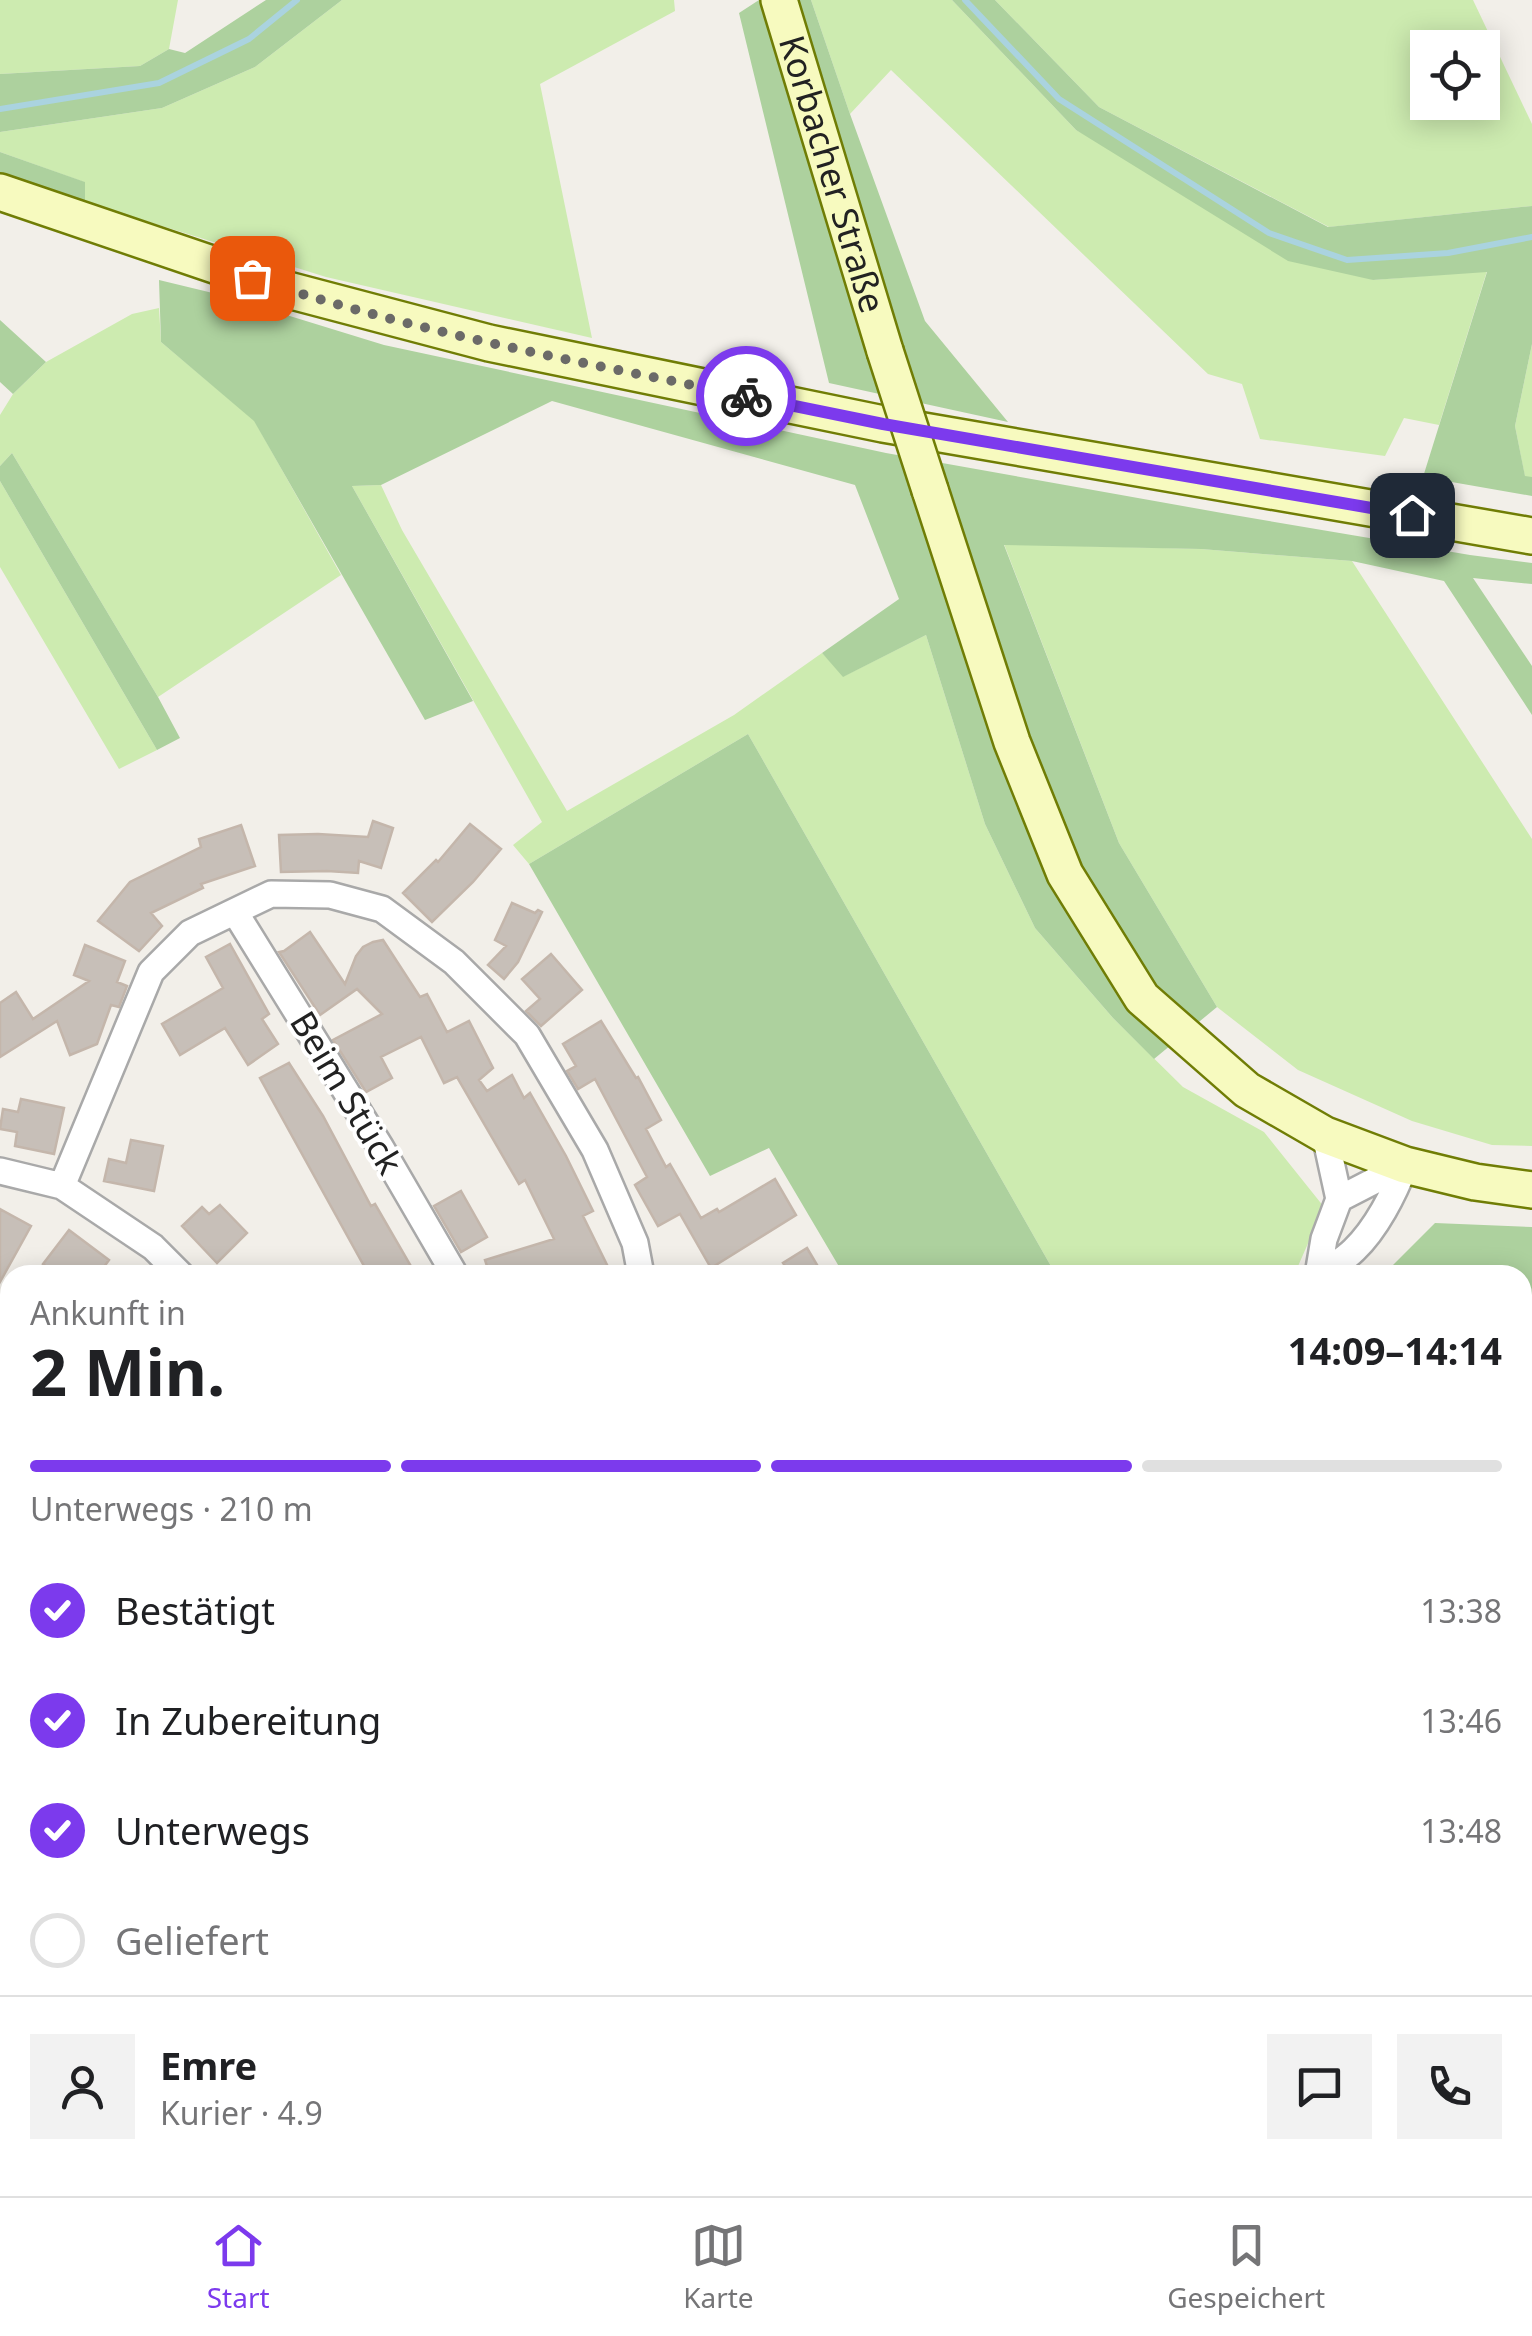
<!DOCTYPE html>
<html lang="de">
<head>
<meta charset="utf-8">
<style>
  :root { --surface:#fff; --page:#f2f2f2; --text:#202124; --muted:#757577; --line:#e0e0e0; --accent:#7c3aed }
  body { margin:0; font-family:"Noto Sans",sans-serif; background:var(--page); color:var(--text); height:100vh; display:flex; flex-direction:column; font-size:38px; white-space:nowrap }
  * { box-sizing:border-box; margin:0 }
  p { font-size:32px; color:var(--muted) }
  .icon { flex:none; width:55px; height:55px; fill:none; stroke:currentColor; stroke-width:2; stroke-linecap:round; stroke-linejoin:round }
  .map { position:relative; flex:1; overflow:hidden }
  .side { position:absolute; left:0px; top:1265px; width:1532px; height:932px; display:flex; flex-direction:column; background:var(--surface); border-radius:30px 30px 0 0; box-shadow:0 5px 25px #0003 }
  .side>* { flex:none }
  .buttons { position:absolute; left:1410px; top:30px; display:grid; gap:20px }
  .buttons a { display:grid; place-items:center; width:90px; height:90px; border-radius:0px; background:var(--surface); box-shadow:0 5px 25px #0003; font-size:50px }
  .pin { position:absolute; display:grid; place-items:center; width:85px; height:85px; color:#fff; margin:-42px; border-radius:20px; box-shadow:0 5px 15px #0006 }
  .courier { position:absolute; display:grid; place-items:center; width:100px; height:100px; margin:-50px; border:8px solid #7c3aed; border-radius:50%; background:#fff; color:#222; box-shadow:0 2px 12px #0007 }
  .headline em { font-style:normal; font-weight:700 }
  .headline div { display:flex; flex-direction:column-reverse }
  .headline { display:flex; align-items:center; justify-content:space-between; height:170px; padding:0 30px }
  h1 { font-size:65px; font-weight:700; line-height:75px }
  .bar { display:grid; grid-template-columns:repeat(4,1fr); gap:15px 10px; align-content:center; height:120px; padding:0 30px }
  .bar i { height:12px; border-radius:8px; background:var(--line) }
  .bar .active { background:var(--accent) }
  .bar p { grid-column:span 4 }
  .line { display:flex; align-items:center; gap:25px; padding:0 30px; border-top:2px solid var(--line) }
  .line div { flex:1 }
  .round { display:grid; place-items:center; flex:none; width:105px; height:105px; border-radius:0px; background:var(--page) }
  ol { padding:0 30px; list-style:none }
  li { display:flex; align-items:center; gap:30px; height:110px }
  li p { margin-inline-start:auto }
  li .icon { padding:10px; border-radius:50%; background:var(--accent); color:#fff; stroke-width:4 }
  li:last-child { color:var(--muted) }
  li i { width:55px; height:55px; border:5px solid var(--line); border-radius:50% }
  .menu { display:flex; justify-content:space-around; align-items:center; height:140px; border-top:2px solid var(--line); background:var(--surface); font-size:28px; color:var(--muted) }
  .menu a { display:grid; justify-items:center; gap:5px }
  .menu .active { color:var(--accent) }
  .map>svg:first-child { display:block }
</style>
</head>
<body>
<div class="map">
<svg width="1532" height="2196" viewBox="0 0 1532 2196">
  <rect width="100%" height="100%" fill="#f2efe9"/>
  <path fill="#cdebb0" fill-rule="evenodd" d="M0 0H178L169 49 140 66 0 74Z
    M342 0H674L675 11 540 84 592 338 326 277 85 202 84 182 0 152V132L162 108 255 67Z
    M811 0H952L1076 130 1373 280 1487 271 1439 425 1404 418 1385 456 1260 439 1242 384 1208 374 891 70 850 114Z
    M995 0H1473L1532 124V206L1329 227 1099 107ZM1428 48H1482V102H1428Z
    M159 308 161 342 254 420 341 575 158 697 12 453 0 466V415L13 394 46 362 132 314Z
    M1532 344V477H1525L1515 426Z
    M0 481 157 750 119 769 0 567Z
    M381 485 402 530 567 811 734 715 822 653 844 676 926 635 985 824 1035 928 1113 1018 1183 1087 1264 1132 1324 1207 1295 1273 1293 1275H1056L748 734 529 864 513 845 542 822 352 486Z
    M1004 544 1201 549 1352 561 1532 839V1146L1492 1145 1412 1121 1298 1070 1217 1007 1119 843Z"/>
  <path fill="#add19e" d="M266 0H342L255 67 162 108 0 132V74L140 66 169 49 185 53Z
    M759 0H811L850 114 925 321 1008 422 829 383 739 13Z
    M952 0H995L1099 107 1328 227 1532 206V344L1515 426 1525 476 1532 477V496L1423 477 1487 272 1373 280 1288 261 1076 130Z
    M0 152 85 182V202L0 174Z
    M159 280 221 295 384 345 886 453 1222 513 1470 555 1532 563V584L1473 578 1532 666V715L1444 581 1352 561 1201 549 1004 545 1119 843 1217 1007 1154 1059 1113 1018 1035 928 985 824 926 635 843 677 822 653 899 599 855 485 552 401 381 485 352 486 473 701 425 720 254 421 161 342Z
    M0 320 46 362 13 394 0 382Z
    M12 453 158 697 180 738 157 750 0 481V466Z
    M748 734 1056 1275H844L769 1148 710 1176 529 864Z
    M1435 1223 1532 1227V2196H584L603 2188H1522V1275H1383Z"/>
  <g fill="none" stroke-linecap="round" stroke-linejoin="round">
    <path stroke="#aad3df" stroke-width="6" d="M965 0 1059 99 1269 233 1347 260 1448 253 1532 237
      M0 109 159 83 249 39 297 0"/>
  </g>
  <path fill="#c7bfb8" stroke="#c4b6ab" stroke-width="2.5" d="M373 821 393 828 381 868 359 861 358 873 327 871 281 872 279 835 318 834 368 837Z
    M470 824 501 849 473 882 432 922 403 893 436 860 438 862Z
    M241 825 255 866 201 884 203 888 151 913 162 926 139 951 98 921 130 882 201 847 199 839Z
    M512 903 535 913 538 910 542 912 518 962 504 979 488 965 506 946 495 940Z
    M310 932 345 984 356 956 363 947 373 942 383 940 420 997 427 994 447 1032 469 1021 493 1068 479 1080 487 1091 512 1075 524 1098 530 1093 566 1156 593 1211 583 1216 612 1275H490L485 1260 554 1239 525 1180 519 1184 457 1077 444 1083 421 1037 381 1057 392 1078 366 1092 333 1040 382 1014 357 989 320 1015 279 952 284 951Z
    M230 944 269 1014 262 1019 278 1044 248 1065 225 1028 180 1055 162 1024 223 988 206 957Z
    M85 945 125 961 117 982 127 986 119 1007 111 1005 97 1044 70 1055 57 1021 0 1057V1003L16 992 33 1019 89 981 74 975Z
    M551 954 582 990 541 1026 526 1011 540 999 522 979Z
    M601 1021 636 1078 638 1077 661 1120 646 1129 666 1167 670 1164 701 1218 717 1209 719 1212 775 1179 796 1215 711 1268 680 1214 658 1226 635 1185 647 1177 595 1079 578 1089 567 1071 576 1066 563 1044Z
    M289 1063 323 1116 371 1206 375 1204 416 1275H369L260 1078Z
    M21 1099 64 1108 54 1154 15 1146 17 1132 0 1129 3 1109 18 1112Z
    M131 1140 163 1146 154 1191 104 1181 109 1159 126 1163Z
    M461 1191 487 1237 461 1252 434 1206Z
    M220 1205 247 1233 217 1263 182 1226 202 1207 209 1214Z
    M0 1209 31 1226 0 1282Z
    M69 1230 109 1260 98 1275H57L43 1264Z
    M807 1248 823 1275H791L783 1263Z"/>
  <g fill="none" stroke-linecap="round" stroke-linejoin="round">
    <g stroke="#a9a9a9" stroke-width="30">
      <path id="street" d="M235 912 381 1148 455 1275
        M1325 1135 1339 1199
        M0 1171 62 1186 153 1247 181 1275
        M62 1186 151 972 190 933 271 894 330 895 382 909 454 962 527 1035 595 1150 635 1243 641 1275
        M1318 1275 1324 1239 1339 1199 1405 1165
        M1321 1275C1331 1267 1344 1260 1354 1250 1376 1229 1394 1194 1405 1165
        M0 1522 10 1537
        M0 1753 10 1750
        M0 2010 10 2008
        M203 2196 211 2188"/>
    </g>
    <g stroke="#707d05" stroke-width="40">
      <g id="secondary">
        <path id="s1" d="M779 0 885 351"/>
        <path d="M0 192 288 290 489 343 883 424 1532 536"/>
        <path d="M930 490 1012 742 1065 874 1142 998 1247 1090 1325 1135 1405 1165 1475 1182 1532 1190"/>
      </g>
    </g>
    <use href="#street" stroke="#fff" stroke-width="25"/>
    <use href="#secondary" stroke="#f7fabf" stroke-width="35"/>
    <g stroke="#707d05" stroke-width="40" stroke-linecap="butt">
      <path id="secondary-bridge" d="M885 351 930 490"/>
    </g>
    <use href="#secondary-bridge" stroke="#f7fabf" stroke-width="35"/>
  </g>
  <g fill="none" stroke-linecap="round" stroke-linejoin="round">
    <path stroke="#6b6a68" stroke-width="10" stroke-dasharray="0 18" d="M252 278C413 332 581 362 746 396"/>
    <path stroke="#7c3aed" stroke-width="12" d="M746 396 883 424 1412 515"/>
  </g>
  <g text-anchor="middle" stroke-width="8" stroke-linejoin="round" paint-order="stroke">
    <g font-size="35" fill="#222" stroke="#fff">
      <text dy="12" stroke="none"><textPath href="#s1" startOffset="182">Korbacher Straße</textPath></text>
      <text transform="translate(346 1093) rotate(59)" y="12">Beim Stück</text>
    </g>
  </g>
</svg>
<div class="buttons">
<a><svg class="icon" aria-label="locate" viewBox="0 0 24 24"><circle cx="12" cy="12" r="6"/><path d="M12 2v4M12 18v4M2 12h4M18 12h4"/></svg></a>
</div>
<div class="pin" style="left:252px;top:278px;background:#ea580c"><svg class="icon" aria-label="bag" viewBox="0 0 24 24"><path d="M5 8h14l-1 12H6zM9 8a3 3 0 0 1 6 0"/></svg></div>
<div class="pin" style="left:1412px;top:515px;background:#1f2937"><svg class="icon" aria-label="home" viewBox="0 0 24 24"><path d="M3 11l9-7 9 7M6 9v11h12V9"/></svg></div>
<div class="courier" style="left:746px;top:396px"><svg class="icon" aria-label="bike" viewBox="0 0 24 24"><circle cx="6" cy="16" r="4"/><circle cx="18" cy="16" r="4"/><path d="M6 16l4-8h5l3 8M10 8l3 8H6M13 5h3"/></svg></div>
<section class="side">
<div class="headline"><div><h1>2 Min.</h1><p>Ankunft in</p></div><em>14:09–14:14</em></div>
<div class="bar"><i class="active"></i><i class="active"></i><i class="active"></i><i></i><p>Unterwegs · 210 m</p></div>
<ol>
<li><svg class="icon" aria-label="check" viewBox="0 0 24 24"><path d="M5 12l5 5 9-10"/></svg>Bestätigt<p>13:38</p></li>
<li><svg class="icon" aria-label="check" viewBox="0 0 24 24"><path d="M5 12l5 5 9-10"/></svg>In Zubereitung<p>13:46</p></li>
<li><svg class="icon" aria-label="check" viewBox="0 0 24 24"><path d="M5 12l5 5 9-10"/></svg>Unterwegs<p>13:48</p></li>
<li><i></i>Geliefert</li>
</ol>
<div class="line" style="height:180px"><a class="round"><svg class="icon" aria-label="person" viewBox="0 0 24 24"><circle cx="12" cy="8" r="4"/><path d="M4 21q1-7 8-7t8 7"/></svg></a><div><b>Emre</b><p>Kurier · 4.9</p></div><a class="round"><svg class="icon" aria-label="chat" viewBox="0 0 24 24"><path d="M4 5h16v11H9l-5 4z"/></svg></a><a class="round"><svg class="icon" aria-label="phone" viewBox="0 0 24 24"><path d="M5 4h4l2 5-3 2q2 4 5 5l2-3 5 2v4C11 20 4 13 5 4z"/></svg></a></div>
</section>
</div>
<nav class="menu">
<a class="active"><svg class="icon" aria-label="home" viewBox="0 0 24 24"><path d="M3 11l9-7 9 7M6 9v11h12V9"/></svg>Start</a>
<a><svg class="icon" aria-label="map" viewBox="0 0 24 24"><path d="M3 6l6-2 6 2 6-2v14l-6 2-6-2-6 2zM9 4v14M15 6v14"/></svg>Karte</a>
<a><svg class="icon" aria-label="saved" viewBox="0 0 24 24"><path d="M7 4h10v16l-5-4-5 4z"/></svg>Gespeichert</a>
</nav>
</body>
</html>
